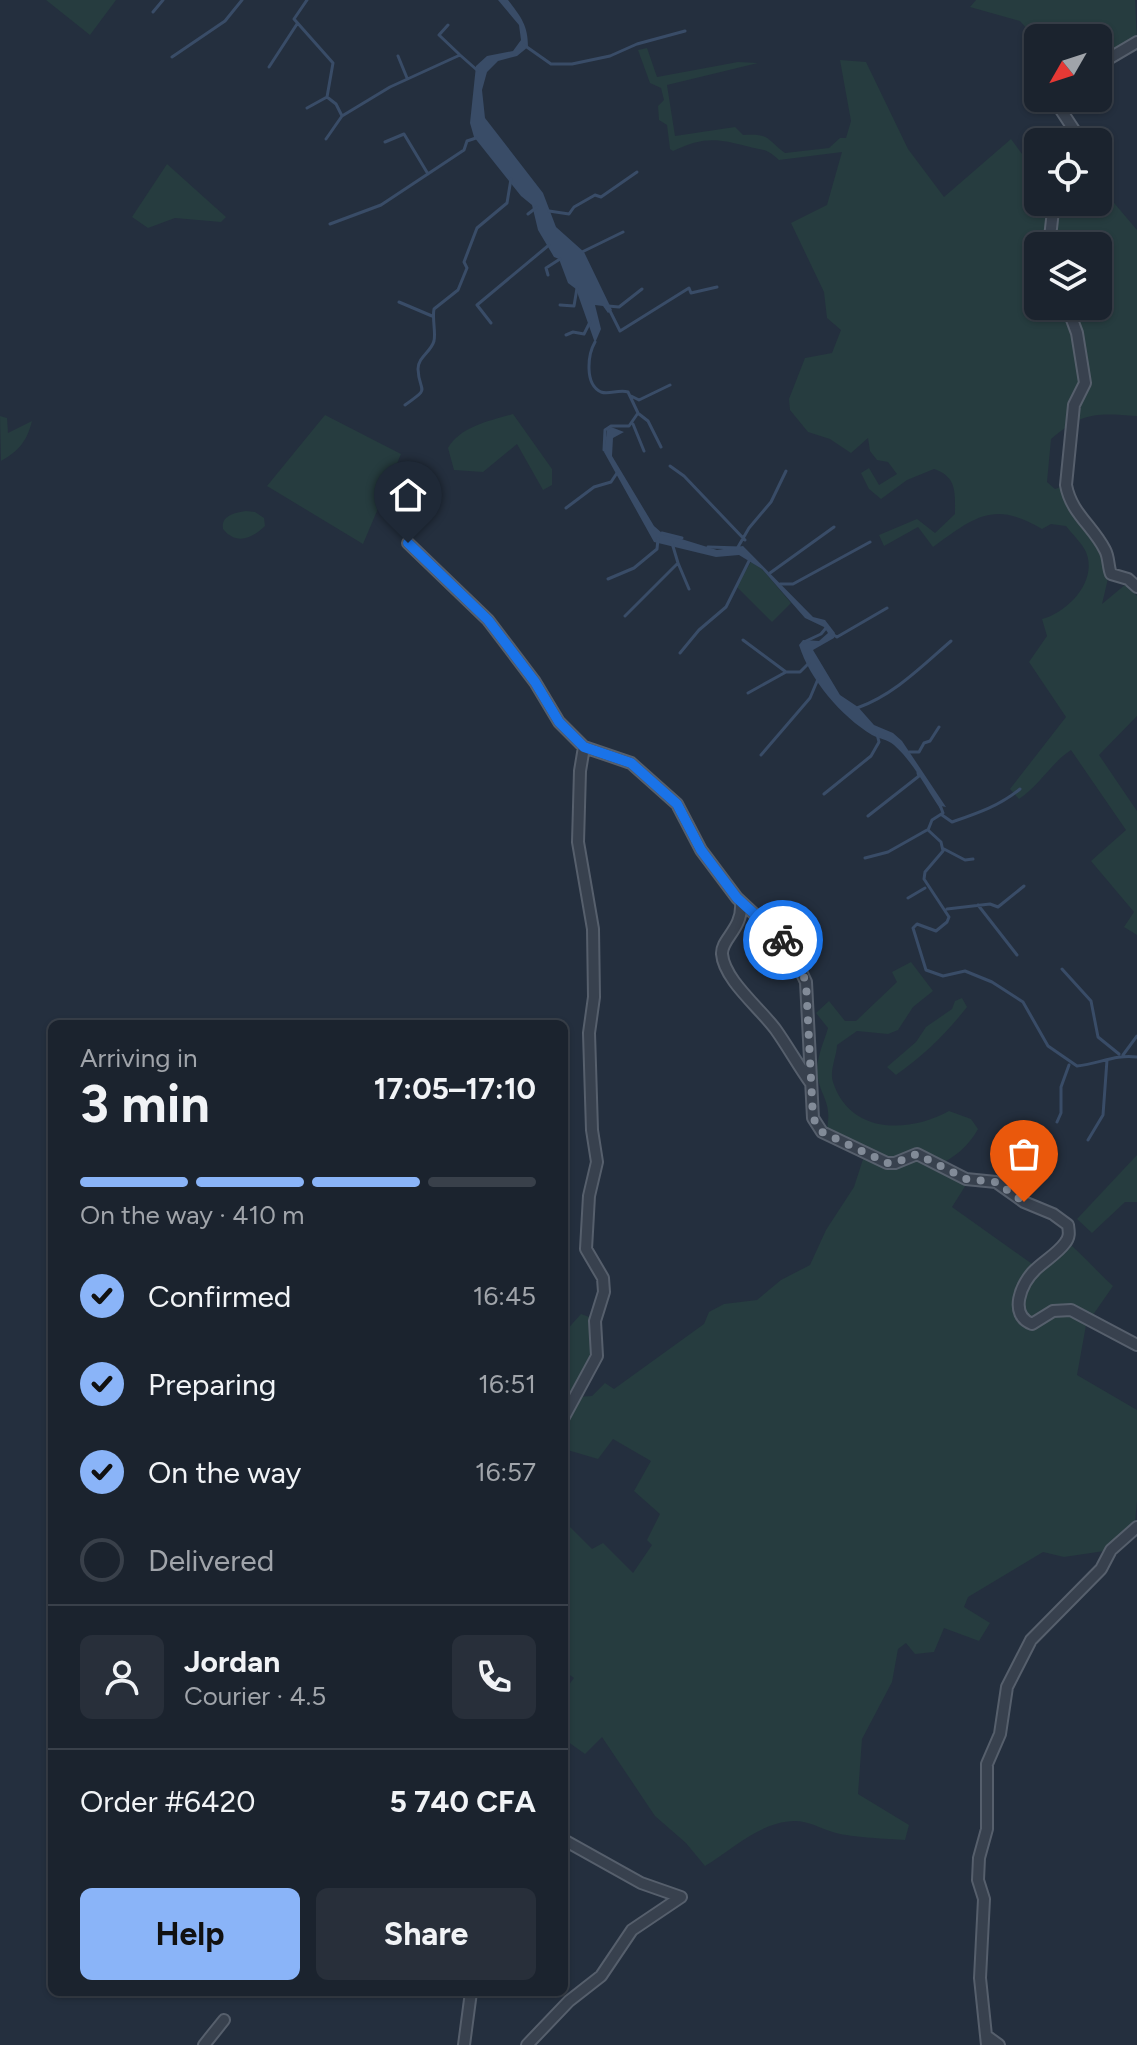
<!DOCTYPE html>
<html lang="en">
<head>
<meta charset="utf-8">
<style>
  :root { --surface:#1b232e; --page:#282f3a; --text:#f1f3f6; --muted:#a0a4aa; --line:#39404a; --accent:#8ab4f8 }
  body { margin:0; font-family:Figtree,sans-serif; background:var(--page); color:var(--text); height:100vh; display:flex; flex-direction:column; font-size:30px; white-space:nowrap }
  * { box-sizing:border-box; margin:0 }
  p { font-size:26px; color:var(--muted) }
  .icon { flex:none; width:44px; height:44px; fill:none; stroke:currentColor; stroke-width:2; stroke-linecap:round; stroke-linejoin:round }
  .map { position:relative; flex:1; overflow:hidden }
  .panel { position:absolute; left:48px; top:1020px; width:520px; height:976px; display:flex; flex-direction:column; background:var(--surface); border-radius:12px; box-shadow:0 2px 6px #0004,0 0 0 2px var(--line) }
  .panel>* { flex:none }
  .needle { width:52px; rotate:231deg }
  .tools { position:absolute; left:1024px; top:24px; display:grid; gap:16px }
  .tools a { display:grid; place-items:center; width:88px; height:88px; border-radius:12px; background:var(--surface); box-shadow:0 2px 6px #0004,0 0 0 2px var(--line); font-size:40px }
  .pin { position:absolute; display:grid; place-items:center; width:68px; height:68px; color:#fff; margin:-82px -34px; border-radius:50% 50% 50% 0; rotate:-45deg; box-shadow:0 0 8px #0007 }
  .pin .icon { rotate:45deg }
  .courier { position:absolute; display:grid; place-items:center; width:80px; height:80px; margin:-40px; border:6px solid #1a73e8; border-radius:50%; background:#fff; color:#222; box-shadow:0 2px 10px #0007 }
  .headline em { font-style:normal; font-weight:700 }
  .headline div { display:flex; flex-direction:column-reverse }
  .headline { display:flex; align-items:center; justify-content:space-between; height:136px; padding:0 32px }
  h1 { font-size:52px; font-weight:700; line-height:60px }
  .bar { display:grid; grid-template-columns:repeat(4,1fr); gap:12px 8px; align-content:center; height:96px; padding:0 32px }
  .bar i { height:10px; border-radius:6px; background:var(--line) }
  .bar .current { background:var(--accent) }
  .bar p { grid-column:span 4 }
  .line { display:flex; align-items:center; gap:20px; padding:0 32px; border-top:2px solid var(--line) }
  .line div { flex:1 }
  .round { display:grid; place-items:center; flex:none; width:84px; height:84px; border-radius:12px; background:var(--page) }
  ol { padding:0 32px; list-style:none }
  li { display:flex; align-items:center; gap:24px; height:88px }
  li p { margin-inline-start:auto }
  li .icon { padding:8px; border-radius:50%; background:var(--accent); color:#111; stroke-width:4 }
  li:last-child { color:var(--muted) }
  li i { width:44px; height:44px; border:4px solid var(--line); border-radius:50% }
  .action { display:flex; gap:16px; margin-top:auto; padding:16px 32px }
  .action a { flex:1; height:92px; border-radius:12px; background:var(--accent); color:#111; font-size:32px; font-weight:700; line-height:92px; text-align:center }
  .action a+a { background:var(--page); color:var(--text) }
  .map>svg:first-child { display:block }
</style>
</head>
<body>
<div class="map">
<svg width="1137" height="2045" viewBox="0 0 1137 2045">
  <rect width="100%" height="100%" fill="#242f3e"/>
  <path fill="#263c3f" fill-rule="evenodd" d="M46 0H116L90 35Z
    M976 0H1135L1137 42 1098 65V38H1038V41L1020 21 970 7Z
    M647 48 657 77 738 62 758 63 667 85 675 136 735 127 743 135C770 133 766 139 785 153L829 148 840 138H846L851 121 840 60 866 62 908 149 944 197 1011 139 1038 176V202H1098V184L1137 230V416C1096 413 1083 412 1051 439L1047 482 1055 489 1066 485 1111 566 1102 604 1126 584 1137 596V716L1099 755 1137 811V935L1124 927 1134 912 1091 861 1126 830 1071 750C1051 763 1040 785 1019 799L1010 789 1066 717 1029 662 1047 636 1042 619C1068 612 1098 581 1086 552 1082 543 1072 534 1066 526L1051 524 1042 529C993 500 975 517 933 547L918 527 884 546 879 535 917 519 935 533 955 514C955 492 957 477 934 469L907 480 881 499 869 489 861 473 869 468 879 485 897 474 888 462 877 460 870 451 868 438 851 453 830 439 808 432 790 410 789 399 805 358 832 353 841 330 827 318 824 292 791 223 827 205 842 152 779 160C765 147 763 151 746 146 717 138 702 137 673 151L670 149 667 125 659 120 658 106 664 100 661 88 650 83 638 50ZM1038 246H1098V306H1038Z
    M167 164 226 217 221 222 175 218 148 228 132 217Z
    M513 414 552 469V485L543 490 517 444 483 472 454 470 448 448C460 427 489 421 513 414Z
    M325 415 401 454 363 544 267 486Z
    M0 416 7 418 8 433 32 421C27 441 19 451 1 461Z
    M246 511 255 512 264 518 265 526C251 539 236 545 223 529 221 515 235 513 246 511Z
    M751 562 762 569 791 603 772 622 736 586Z
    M911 962 933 991 913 1007 898 1030 888 1034 857 1031 837 1045C837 1056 829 1071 833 1082 850 1135 909 1133 949 1111L971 1119 978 1129C968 1147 955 1157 937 1166L969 1180 952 1207 1035 1266 1061 1239C1073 1243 1100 1275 1113 1286L1086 1325 1077 1375 1137 1410V1501L1134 1532 1111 1550 1064 1557 1043 1552 968 1597 964 1607 990 1623 979 1641 944 1628 934 1652 915 1654 906 1643 898 1649 892 1682 862 1739 858 1794 909 1825 905 1840C888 1839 851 1837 836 1833 812 1826 804 1816 776 1824 751 1831 728 1852 705 1866L686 1843 655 1816 602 1737 585 1754 564 1739V1691L574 1678 564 1671V1521L592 1549 603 1543 633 1573 652 1545 647 1540 660 1514 634 1491 651 1461 613 1439 598 1459 564 1449V1333L581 1314 598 1320 600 1336 577 1397 592 1396 605 1383 614 1389 704 1324 709 1312 724 1304 757 1300 781 1280 810 1265 826 1230 854 1187 865 1153 826 1133C834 1100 819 1098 817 1071 817 1056 824 1042 828 1028L816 1013 829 1001 845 1021H856L897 982 892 972Z
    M962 998 967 1007C946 1034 924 1055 896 1075L887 1067 916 1042 926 1027 952 1009 955 1001Z
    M1137 1155V1202H1125L1092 1233 1077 1219Z"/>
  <path fill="#394c67" d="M498 0H508C521 17 528 25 528 47L517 56 498 61 487 72 482 90 485 118 543 193 556 227 584 252 612 310 608 313 603 306 595 305 601 329 595 343 576 289 568 283 559 259 554 257 538 230 532 205 521 196 474 137 470 123 476 66 487 56 513 51 521 40 519 25Z
    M611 427 624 432 613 438 612 456 654 526 662 533 717 550 743 546 813 617 825 620 835 633 834 638 813 650 840 695 858 707 874 725 893 733 902 741 946 807 941 806V810C926 788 914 763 894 745 887 739 879 739 872 735 841 716 810 680 799 645L803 640 819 641 828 633 824 627 805 618 762 569 739 555 716 557 654 542 604 452 607 430Z"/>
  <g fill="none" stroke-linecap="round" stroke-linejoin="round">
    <path stroke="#394c67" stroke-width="3" d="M307 0 294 19 333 63 327 97 336 104 342 116
      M153 12 163 0
      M448 25 439 35 459 54
      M524 45 551 64H572L610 56 637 44 685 31
      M398 56 407 78
      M172 57 225 21 242 0
      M269 67 297 24
      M307 108 327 97
      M326 139 342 116 390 87 460 55 477 70
      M385 142 404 134 428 174
      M549 211 569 214 574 207 595 195 601 197 637 172
      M528 214 537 207
      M330 224 381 205 464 150 467 141 476 138
      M582 252 623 232
      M548 275 546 268 560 259
      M399 302 432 316
      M560 305 574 306 577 288
      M608 306 619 307 642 289
      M610 311 620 331 689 288 691 293 717 287
      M491 323 477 305 549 245
      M566 335 573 332 584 334 590 322
      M595 342C588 354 584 384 601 392 609 395 619 389 628 392L638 413 629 426H611L605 430 604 450
      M631 396 639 400 670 385
      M405 405C432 386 419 394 418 369 418 357 431 352 434 341 436 332 432 319 434 309L458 290 467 268 464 262 477 228 507 203 511 179
      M639 414 648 421 661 447
      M633 424 644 451
      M670 466 684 476 745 540
      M566 508 594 487 611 482 617 473
      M662 533 682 538
      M708 547 740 548
      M738 547 749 528 771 502 786 471
      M678 563 689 589
      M770 573 834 527
      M608 579 634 568 657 549 658 539
      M780 584H793L870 542
      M625 616 678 563 672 543
      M832 634 837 637 887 608
      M743 640 786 672H800L809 663
      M804 642 821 634 826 628
      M680 653 699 630 726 607 750 559
      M748 693 786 672
      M857 708C894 695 922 666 951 641
      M909 752H919L924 743 930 741 939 727
      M761 755 810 698 818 679
      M824 794 871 756 879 742 877 734
      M940 805 943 813 932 820 928 830 941 842 943 851 925 872 924 879 949 917 947 922 936 931 917 924 913 928 926 970 943 976 965 971 992 982 1023 1002 1048 1046 1077 1066C1099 1064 1115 1054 1137 1057
      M942 815 952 822C978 813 999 806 1020 789
      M868 816 919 776 918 773
      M944 849 965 860 973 859
      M865 858 888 852 927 830
      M908 898 925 888
      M978 905 1017 955
      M947 909 990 904 998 907 1024 886
      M1062 969 1091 1001 1098 1037 1119 1054
      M1123 1055 1137 1036
      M1057 1122 1061 1113V1087L1069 1065
      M1088 1140 1103 1115 1107 1060"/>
    <g stroke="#565f6c" stroke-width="14">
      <path id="minor" d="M1098 65 1137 42
        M1058 98 1057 104 1082 142
        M1049 246 1054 202
        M1067 306 1077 333 1085 383 1074 405 1066 485C1071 513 1093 526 1105 550 1109 557 1108 567 1111 574L1128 579 1137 587
        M408 543 488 620 535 682 559 722 584 747 631 763 677 804 701 850 737 898 789 946 806 982 813 1118 822 1132 887 1163H895L917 1154 966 1179 996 1182 1024 1202 1053 1214 1068 1225C1069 1232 1070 1237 1065 1243 1057 1254 1044 1261 1035 1270 1021 1283 1008 1315 1032 1324L1053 1311 1071 1310 1137 1345
        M741 903C743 929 721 939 722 954 724 980 761 1009 776 1030 788 1047 798 1065 810 1082
        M564 1417 597 1356 595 1321 604 1292 603 1278 586 1249 589 1196 597 1162 592 1130 589 1033 594 997 593 929 578 842 580 771 584 747
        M564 1840 641 1883 681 1897
        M988 2037 999 2045
        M204 2045 224 2020
        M464 2045 471 1992
        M527 2045 569 2001 601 1976 632 1930 681 1897
        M987 2045 980 1978 984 1899 978 1880 979 1858 987 1829V1764L1000 1734 1007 1687 1031 1640 1101 1569 1111 1550 1137 1527"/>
    </g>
    <use href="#minor" stroke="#38414e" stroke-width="10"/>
  </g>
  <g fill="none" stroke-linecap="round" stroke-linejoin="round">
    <path stroke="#828b98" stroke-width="8" stroke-dasharray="0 14.4" d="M783 940 798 963 806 982 813 1118 822 1132 887 1163H895L917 1154 966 1179 996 1182 1024 1202"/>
    <path stroke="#1a73e8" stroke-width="10" d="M408 543 488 620 535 682 559 722 584 747 631 763 677 804 701 850 737 898 783 940"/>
  </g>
</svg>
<div class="tools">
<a><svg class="needle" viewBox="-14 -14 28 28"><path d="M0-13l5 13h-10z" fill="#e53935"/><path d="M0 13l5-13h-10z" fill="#a0a4aa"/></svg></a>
<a><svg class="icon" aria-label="locate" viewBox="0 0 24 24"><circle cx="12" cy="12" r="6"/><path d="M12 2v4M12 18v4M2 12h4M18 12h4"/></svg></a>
<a><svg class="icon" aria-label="layers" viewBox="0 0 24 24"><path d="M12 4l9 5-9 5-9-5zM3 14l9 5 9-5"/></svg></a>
</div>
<div class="pin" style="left:1024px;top:1202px;background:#ea580c"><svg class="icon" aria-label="bag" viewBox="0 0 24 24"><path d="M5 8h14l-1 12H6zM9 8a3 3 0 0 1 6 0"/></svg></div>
<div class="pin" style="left:408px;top:543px;background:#1f2937"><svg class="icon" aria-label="home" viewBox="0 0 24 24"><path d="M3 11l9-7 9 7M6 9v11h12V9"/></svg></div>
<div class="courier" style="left:783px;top:940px"><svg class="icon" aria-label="bike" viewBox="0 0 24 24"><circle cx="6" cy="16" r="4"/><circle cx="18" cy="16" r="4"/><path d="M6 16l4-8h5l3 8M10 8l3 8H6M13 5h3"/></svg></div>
<section class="panel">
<div class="headline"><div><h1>3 min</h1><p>Arriving in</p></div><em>17:05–17:10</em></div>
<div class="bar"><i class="current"></i><i class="current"></i><i class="current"></i><i></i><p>On the way · 410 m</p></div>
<ol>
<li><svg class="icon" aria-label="check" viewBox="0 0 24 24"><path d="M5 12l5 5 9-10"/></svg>Confirmed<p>16:45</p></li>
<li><svg class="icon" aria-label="check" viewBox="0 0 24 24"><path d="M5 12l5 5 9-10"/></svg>Preparing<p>16:51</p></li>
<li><svg class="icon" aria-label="check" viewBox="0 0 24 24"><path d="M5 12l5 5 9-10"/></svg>On the way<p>16:57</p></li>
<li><i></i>Delivered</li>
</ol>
<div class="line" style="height:144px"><a class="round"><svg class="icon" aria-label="person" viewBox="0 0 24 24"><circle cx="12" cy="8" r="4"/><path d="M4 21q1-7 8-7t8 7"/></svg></a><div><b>Jordan</b><p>Courier · 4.5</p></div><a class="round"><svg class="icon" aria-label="phone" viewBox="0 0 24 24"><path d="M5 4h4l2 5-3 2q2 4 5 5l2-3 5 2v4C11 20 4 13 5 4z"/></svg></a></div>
<div class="line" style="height:104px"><div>Order #6420</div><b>5 740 CFA</b></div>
<div class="action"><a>Help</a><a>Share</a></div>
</section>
</div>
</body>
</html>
